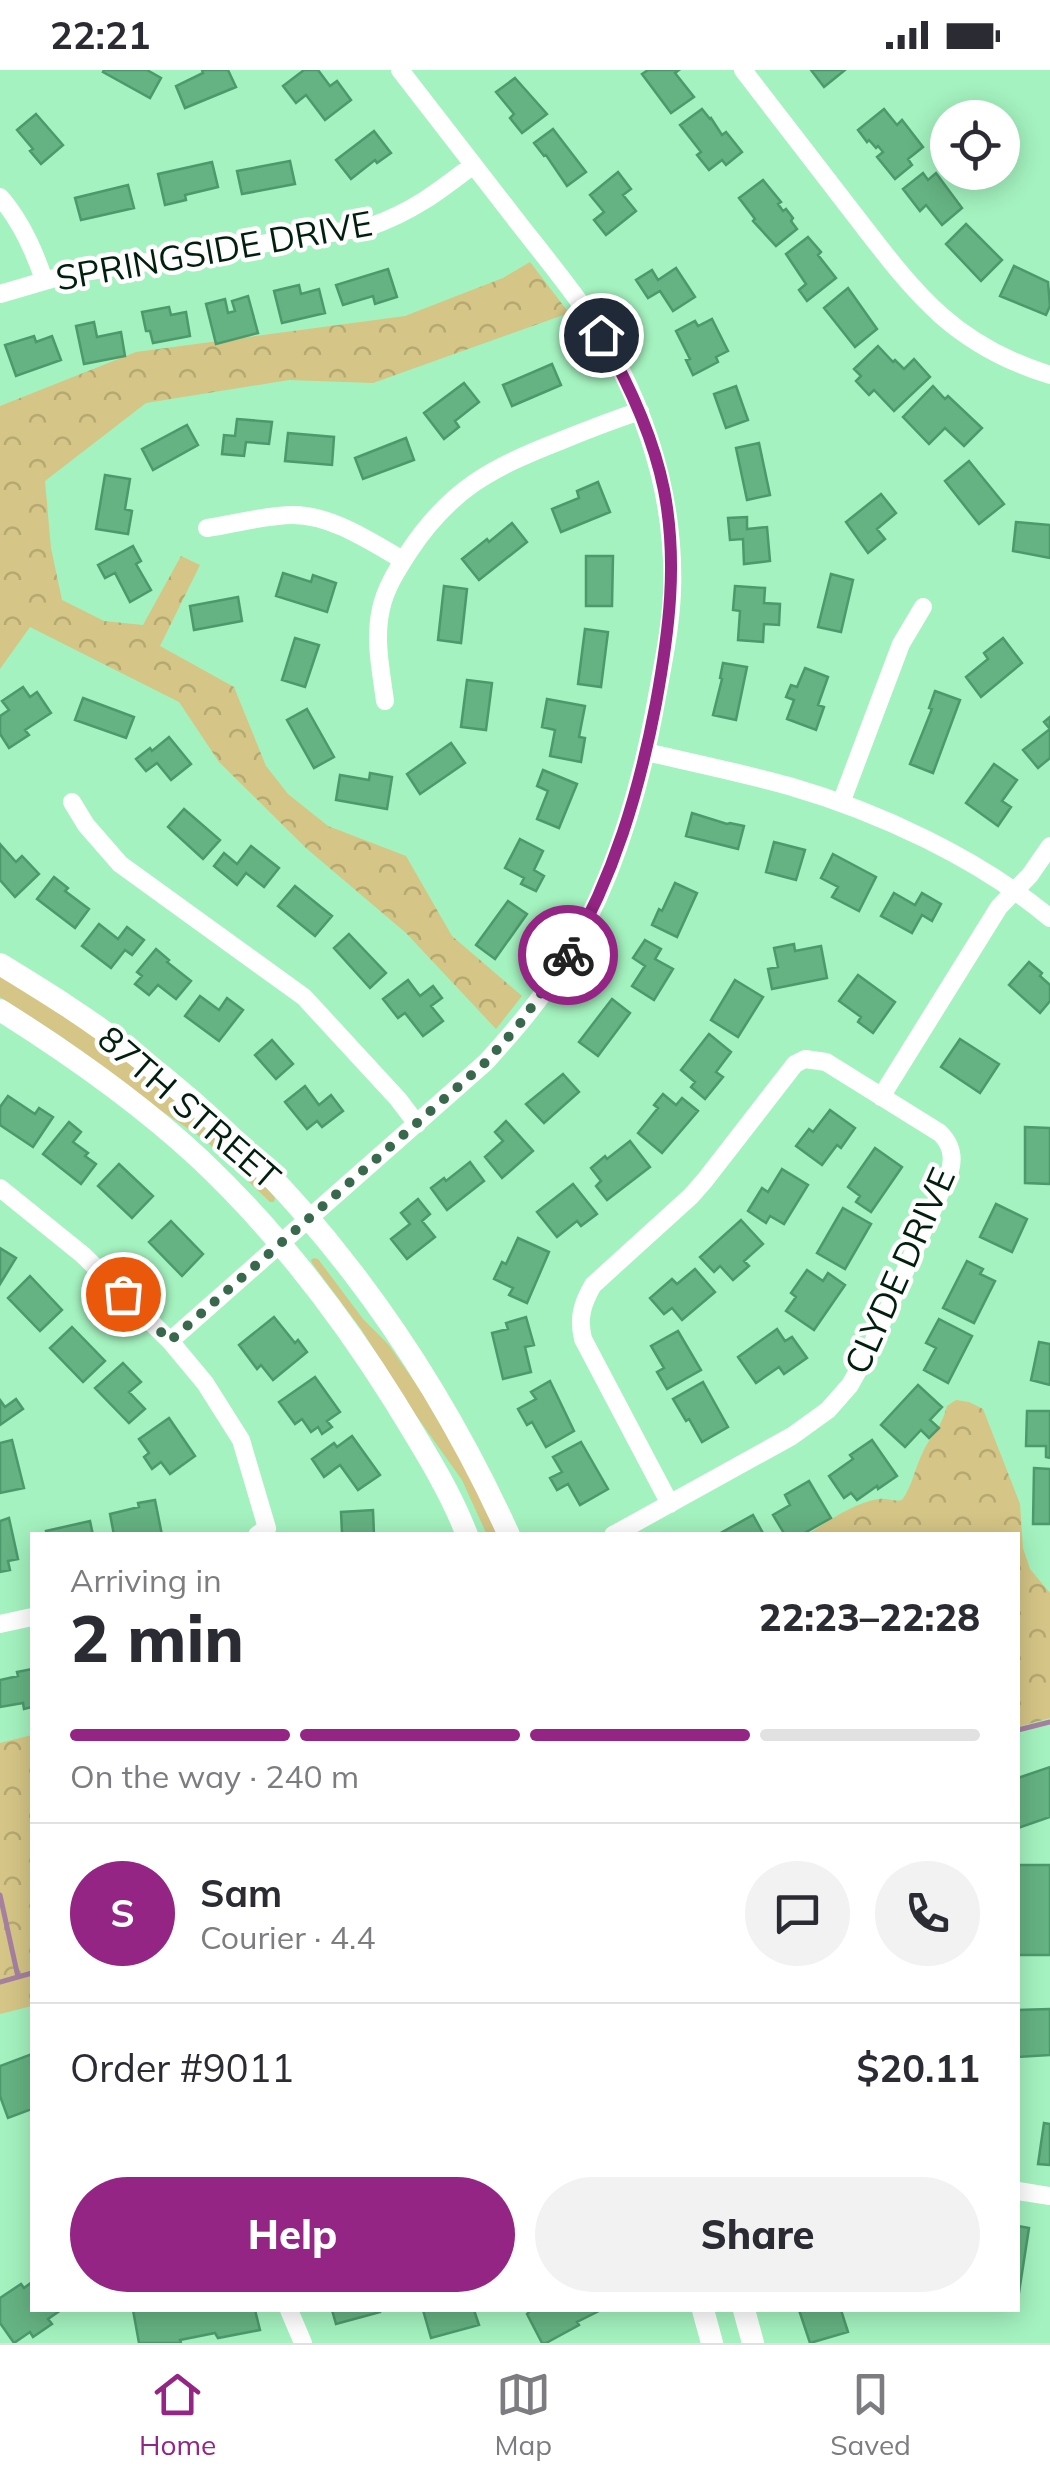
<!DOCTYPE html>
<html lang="en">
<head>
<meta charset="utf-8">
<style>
  :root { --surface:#fff; --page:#f2f2f3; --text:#2b2b33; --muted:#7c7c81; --line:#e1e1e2; --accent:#952584 }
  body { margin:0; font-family:Mulish,sans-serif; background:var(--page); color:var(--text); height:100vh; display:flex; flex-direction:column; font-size:38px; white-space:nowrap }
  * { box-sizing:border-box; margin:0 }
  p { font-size:32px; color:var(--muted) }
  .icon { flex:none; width:55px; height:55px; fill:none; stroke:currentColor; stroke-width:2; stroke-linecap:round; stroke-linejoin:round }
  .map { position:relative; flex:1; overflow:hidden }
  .drawer { position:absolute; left:30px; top:1462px; width:990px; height:780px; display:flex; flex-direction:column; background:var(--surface); border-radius:0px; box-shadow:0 5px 25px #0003 }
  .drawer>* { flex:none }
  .buttons { position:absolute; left:930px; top:30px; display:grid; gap:20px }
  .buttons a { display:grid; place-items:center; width:90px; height:90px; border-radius:50%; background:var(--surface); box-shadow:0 5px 25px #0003; font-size:50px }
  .pin { position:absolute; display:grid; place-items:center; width:85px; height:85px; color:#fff; margin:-42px; border:5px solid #fff; border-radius:50%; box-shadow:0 2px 10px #0007 }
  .courier { position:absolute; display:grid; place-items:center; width:100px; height:100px; margin:-50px; border:8px solid #952584; border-radius:50%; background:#fff; color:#222; box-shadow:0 2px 12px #0007 }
  .overview em { font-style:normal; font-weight:800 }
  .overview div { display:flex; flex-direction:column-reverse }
  .overview { display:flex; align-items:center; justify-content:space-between; height:170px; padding:0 40px }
  h1 { font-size:65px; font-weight:800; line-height:75px }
  .bar { display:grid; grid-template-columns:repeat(4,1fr); gap:15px 10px; align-content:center; height:120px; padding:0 40px }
  .bar i { height:12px; border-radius:8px; background:var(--line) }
  .bar .current { background:var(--accent) }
  .bar p { grid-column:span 4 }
  .line { display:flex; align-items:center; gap:25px; padding:0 40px; border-top:2px solid var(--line) }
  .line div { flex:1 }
  .round { display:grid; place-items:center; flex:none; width:105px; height:105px; border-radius:52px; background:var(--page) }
  .primary-button { display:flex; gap:20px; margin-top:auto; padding:20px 40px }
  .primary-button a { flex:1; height:115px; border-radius:60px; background:var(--accent); color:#fff; font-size:40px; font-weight:800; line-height:115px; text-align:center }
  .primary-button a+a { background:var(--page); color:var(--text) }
  .status { display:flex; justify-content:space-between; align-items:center; height:70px; padding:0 50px; background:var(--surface); direction:ltr }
  .status svg { height:28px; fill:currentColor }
  .menu { display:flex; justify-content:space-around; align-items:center; height:140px; border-top:2px solid var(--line); background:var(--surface); font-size:28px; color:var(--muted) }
  .menu a { display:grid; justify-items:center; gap:5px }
  .menu .current { color:var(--accent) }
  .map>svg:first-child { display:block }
</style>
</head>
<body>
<div class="status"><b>22:21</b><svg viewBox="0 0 49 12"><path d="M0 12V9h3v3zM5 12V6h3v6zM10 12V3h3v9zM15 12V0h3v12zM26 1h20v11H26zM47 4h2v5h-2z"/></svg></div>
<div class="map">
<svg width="1050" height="2273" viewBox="0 0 1050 2273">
  <defs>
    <pattern id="park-crowns" width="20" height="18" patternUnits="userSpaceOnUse" patternTransform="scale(2.5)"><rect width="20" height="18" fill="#d5c586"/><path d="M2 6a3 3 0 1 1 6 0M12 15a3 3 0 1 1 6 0" fill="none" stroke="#b5a972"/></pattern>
  </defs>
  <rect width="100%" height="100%" fill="#a4f2bf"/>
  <path fill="#d5c586" d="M0 906C28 924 57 941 85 960 153 1006 213 1064 271 1123L275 1128 274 1132H270L205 1070 145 1030 62 967 0 927Z
    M314 1188 318 1189 363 1249 388 1274 421 1321 470 1406 497 1465H487L462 1410 415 1344 361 1259 312 1193 311 1190Z"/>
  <path fill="url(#park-crowns)" d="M530 192 569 243 373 313 289 310 146 333 45 411 51 478 62 530 104 551 143 555 181 486 200 495 160 576 234 617 266 696 288 724 328 756 406 786 452 866 522 926 496 959 406 863 306 778 219 692 179 632 30 557 0 599V336L136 282 405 246 503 208Z
    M956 1330 969 1332 983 1339 1020 1434 1023 1478 1030 1499 1050 1523V1648L1018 1657V1465H806C828 1452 852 1433 879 1429 887 1428 893 1432 902 1430 913 1415 915 1397 923 1382 932 1363 941 1359 947 1336Z
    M32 1665V1936L0 1944V1673Z"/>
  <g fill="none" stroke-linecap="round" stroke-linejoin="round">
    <path stroke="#a780a0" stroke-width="5" d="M1018 1660 1050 1652
      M0 1825 18 1907
      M0 1912 32 1903"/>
  </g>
  <path fill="#65b282" stroke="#4c996b" stroke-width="2.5" d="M104 0H147L161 8 150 28 103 2Z
    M202 0H228L236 17 185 38 176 16 203 3Z
    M304 0H318L330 16 337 11 351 30 325 50 306 25 296 33 283 16Z
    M648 0H679L675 3 694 27 671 43 642 4Z
    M811 0H845L824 17Z
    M515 8 547 44 522 63 510 48 514 44 496 22Z
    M702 39 710 49 711 48 722 65 726 62 742 82 726 95 722 90 709 100 697 85 701 82 680 55Z
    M884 39 897 55 902 50 923 77 908 89 912 95 895 109 877 87 883 82 878 76 876 78 869 70 867 72 858 60Z
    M36 44 63 75 41 94 30 81 33 79 17 60Z
    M553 59 586 102 567 116 546 85 544 86 534 73Z
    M374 61 391 83 377 93 375 90 351 109 336 90Z
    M290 91 295 114 242 124 237 101Z
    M212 92 218 117 185 125 186 130 165 135 158 104Z
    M618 102 631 119 623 125 636 141 606 165 594 150 604 142 590 125Z
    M923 103 928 110 936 103 962 138 942 155 926 135 920 141 903 119Z
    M763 110 781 132 778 134 783 141 786 139 793 148 791 151 797 159 776 176 753 151 755 149 739 128Z
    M128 115 134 138 81 150 75 128Z
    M966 154 1002 190 981 211 946 174Z
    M808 167 821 182 818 185 836 208 807 231 799 220 806 214 786 184Z
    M1014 196 1048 212 1050 236 1046 245 1000 226Z
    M676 198 695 227 673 241 660 221 648 228 636 210 652 200 658 210Z
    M388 199 397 227 375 234 373 226 343 235 336 215Z
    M299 215 301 224 319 219 325 243 282 253 274 221Z
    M848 218 877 259 855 277 824 238Z
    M248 226 258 263 216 274 206 234 225 229 228 243 235 241 232 231Z
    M169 237 171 245 186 242 190 266 153 273 150 261H146L142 242Z
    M712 249 728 281 716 287 718 292 693 305 686 290 690 289 676 261 695 251 698 256Z
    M94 252 97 267 121 262 125 286 84 294 76 256Z
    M34 266 36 272 52 266 61 290 16 306 5 275Z
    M878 276 893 292 895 290 904 299 914 289 930 307 894 341 874 320 869 325 856 311 861 306 854 299Z
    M552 294 561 315 512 336 503 315Z
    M464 313 479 332 455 351 459 357 444 369 424 343Z
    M736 316 748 350 726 358 714 324Z
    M933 316 945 329 948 326 982 358 964 376 945 358 929 374 903 347Z
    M237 349 272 352 269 374 246 372 244 386 222 384 224 365 235 366Z
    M187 355 198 375 153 400 142 379Z
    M288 363 334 367 332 395 285 391Z
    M406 368 414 390 363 409 355 388Z
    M759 373 770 425 747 430 736 378Z
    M969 391 1004 434 979 454 945 411Z
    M105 405 130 409 125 439 132 441 128 464 96 459Z
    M598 412 610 442 561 462 552 439 579 428 577 421Z
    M881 424 896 443 877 459 885 469 868 483 846 452Z
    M747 447V459L767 457 770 491 744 494 743 469 730 470 728 448Z
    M1016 452 1050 455V488L1013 481Z
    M512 453 527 472 479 510 462 489 487 469 489 472Z
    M133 476 141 491 136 494 151 520 130 532 115 503 105 508 98 495Z
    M586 486H613L612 536H586Z
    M283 503 311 512 313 505 336 513 327 542 276 526Z
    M831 504 853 510 841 562 818 557Z
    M444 516 467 519 461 573 438 570Z
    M735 516 765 518 764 533 780 534 779 555 764 554 763 572 738 570 740 541 733 540Z
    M238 527 242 551 194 560 190 536Z
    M585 559 608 562 601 617 578 614Z
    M295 568 319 575 305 617 282 610Z
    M1003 568 1022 593 981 627 966 607 988 589 984 583Z
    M723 593 747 597 736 650 713 645 722 609 720 608Z
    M805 598 828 607 818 635 824 637 816 660 787 649 794 630 786 627 791 615 797 617Z
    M467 610 492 613 486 660 461 657Z
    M23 617 30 627 37 622 51 643 25 660 29 665 9 678 0 664V646L9 640 2 631Z
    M935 621 960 630 933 703 910 694 932 639 929 638Z
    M83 628 134 647 126 668 75 650Z
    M547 629 585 636 579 667 585 668 581 692 550 686 555 660 542 657Z
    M307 639 334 687 314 698 287 650Z
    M1050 647V688L1038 698 1023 680 1050 659 1044 652Z
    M169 667 191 694 171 710 157 693 146 701 136 689 150 678 152 681Z
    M451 673 465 693 420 724 407 704Z
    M994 694 1017 710 1002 731 1011 737 998 756 966 733Z
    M543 700 577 714 559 758 537 749 548 721 537 716Z
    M370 703 392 707 387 739 336 730 340 705 369 710Z
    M184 739 220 770 203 789 168 757Z
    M692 743 727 754 730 753 744 756 738 779 686 766Z
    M520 769 543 781 534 800 544 806 536 821 521 814 524 808 505 798Z
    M774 772 805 780 796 810 766 802Z
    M0 774 16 792 22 786 39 804 15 827 0 810Z
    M251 776 279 798 264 817 246 803 237 815 214 796 224 783 237 794Z
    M833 784 876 807 859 841 832 827 838 817 821 808Z
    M54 807 68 818 65 821 89 839 75 858 37 829Z
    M675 813 697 823 677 867 652 855 659 839 662 841Z
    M295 816 332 846 315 866 278 836Z
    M894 823 915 835 922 823 941 834 932 851 922 845 912 863 881 846Z
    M508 831 527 844 495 889 476 875Z
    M99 854 118 869 127 857 144 870 132 885 125 880 111 898 82 876Z
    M349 864 386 903 370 918 334 878Z
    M645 870 661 879 655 889 673 899 654 930 632 916 645 896 633 888Z
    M794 874 795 881 821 876 827 908 772 919 768 899 778 897 774 878Z
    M156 879 169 890 167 892 191 911 176 929 158 915 149 925 135 914 142 906 137 902Z
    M1029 892 1042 903 1040 906 1050 915V931L1040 943 1009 915Z
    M858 905 895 932 873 963 858 952 861 947 839 931Z
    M408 910 420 926 433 916 442 928 431 936 443 951 423 966 405 943 398 948 383 929Z
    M735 910 763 927 738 967 711 950Z
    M200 926 219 940 227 928 243 940 219 971 185 946Z
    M612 929 630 943 598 986 579 972Z
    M709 964 731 982 716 1002 723 1007 705 1029 691 1017 695 1012 681 1000Z
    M960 969 999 994 980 1023 941 997Z
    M272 970 293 994 276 1009 255 985Z
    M563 1004 579 1022 544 1053 526 1034Z
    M305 1016 319 1035 331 1025 343 1041 322 1057 317 1051 307 1059 285 1032Z
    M663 1024 676 1035 682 1028 698 1041 662 1083 638 1063 658 1038 654 1035Z
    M8 1026 35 1044 39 1038 53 1047 33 1077 0 1055V1037Z
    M830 1040 855 1058 841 1078 837 1075 822 1095 796 1076 809 1059 813 1062Z
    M506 1051 533 1081 502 1108 485 1087 503 1071 495 1062Z
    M69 1052 81 1062 73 1072 88 1083 85 1086 96 1094 81 1114 43 1084Z
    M1025 1057 1050 1058V1114L1025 1113Z
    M630 1071 650 1097 607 1130 596 1116 601 1111 591 1098 605 1086 607 1089Z
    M875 1078 902 1097 871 1142 856 1132 860 1126 848 1117Z
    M470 1092 484 1111 447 1140 431 1118 444 1108 446 1111Z
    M119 1094 153 1126 132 1148 98 1116Z
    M782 1099 808 1115 784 1154 770 1146 766 1153 748 1141 762 1118 768 1122Z
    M573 1114 597 1144 581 1156 577 1151 557 1167 537 1142Z
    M418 1129 430 1144 422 1151 435 1167 407 1189 391 1169 410 1154 401 1143Z
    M996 1134 1027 1149 1012 1182 980 1167Z
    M843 1138 871 1154 845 1199 817 1183Z
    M741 1150 763 1174 744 1191 749 1196 733 1210 720 1196 714 1202 700 1187Z
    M171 1151 203 1184 182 1206 149 1172Z
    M518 1168 549 1182 527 1233 509 1225 513 1218 494 1209 502 1192 506 1194Z
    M0 1178 16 1188 0 1214Z
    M967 1191 983 1199 980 1204 995 1211 974 1253 943 1238Z
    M695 1199 715 1222 682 1250 672 1238 664 1244 650 1228 672 1209 677 1214Z
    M807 1200 823 1211 828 1203 845 1215 814 1260 786 1241 796 1227 791 1223Z
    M30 1206 62 1240 40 1261 8 1228Z
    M274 1247 295 1273 298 1270 307 1282 273 1310 261 1295 257 1299 239 1275Z
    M526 1247 534 1275 525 1277 531 1302 503 1309 492 1263 508 1259 506 1253Z
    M939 1249 972 1266 948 1313 924 1300 936 1278 926 1273Z
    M72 1257 105 1291 83 1312 50 1278Z
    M777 1259 785 1271 792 1267 807 1288 784 1304 779 1297 756 1313 738 1287Z
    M678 1261 701 1300 667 1319 657 1302 664 1298 651 1276Z
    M1039 1272 1050 1274V1315L1031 1310Z
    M123 1293 141 1312 129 1322 145 1339 129 1353 95 1318Z
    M315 1307 340 1342 327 1351 332 1357 322 1364 318 1357 311 1362 302 1349 295 1354 279 1332Z
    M550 1311 574 1361 546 1377 532 1352 527 1355 518 1339 536 1329 531 1322Z
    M703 1312 728 1357 702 1372 689 1349 686 1351 673 1329Z
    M918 1315 942 1337 930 1350 939 1358 929 1368 921 1360 905 1377 881 1355Z
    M16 1329 23 1339 0 1355V1330L5 1337Z
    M1027 1341H1050V1388L1046 1387V1376H1026Z
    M169 1348 195 1386 170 1404 161 1392 152 1399 144 1387 149 1383 139 1369Z
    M352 1366 380 1405 358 1420 340 1395 324 1407 312 1389 334 1373 337 1377Z
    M12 1370 24 1418 0 1423V1373Z
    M872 1370 897 1406 878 1419 877 1416 857 1430 851 1423 844 1428 829 1406 853 1389 850 1385Z
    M581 1372 608 1419 580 1435 568 1414 557 1420 550 1408 562 1402 553 1387Z
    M1034 1398 1050 1399V1454H1033Z
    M809 1411 831 1448 801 1465H785L773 1445 790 1435 785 1425Z
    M155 1430 162 1465H114L110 1444 139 1437 138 1433Z
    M373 1440 374 1465 342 1463 341 1442Z
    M753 1445 764 1465H717Z
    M9 1448 18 1489 8 1491 10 1500 0 1502V1451Z
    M90 1451 93 1465H47L46 1461Z
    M32 1599V1637L24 1639 23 1633 0 1637V1610L18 1606 17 1602Z
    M1050 1697V1747L1018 1758V1708Z
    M1018 1795H1050V1885H1018Z
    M1050 1939V1985L1018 1987V1940Z
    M32 1984V2039L8 2048 0 2026V1996Z
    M1044 2053 1050 2054V2095L1038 2094Z
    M1018 2156 1029 2158 1018 2229Z
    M32 2212V2240H61L48 2249 52 2254 33 2267 30 2262 14 2273 0 2253V2228L21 2214 24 2218Z
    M133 2240H255L260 2260 218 2268 215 2263 180 2270 181 2273H139Z
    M332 2240H380V2242L336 2254Z
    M423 2240H474L479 2255 431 2268Z
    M531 2240H601L577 2252 579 2255 546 2273H542L527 2244Z
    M799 2240H841L848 2262 810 2273Z"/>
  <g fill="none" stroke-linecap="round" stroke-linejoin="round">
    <path stroke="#fff" stroke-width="18" d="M743 0C778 45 812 90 847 135 910 216 947 273 1050 305
      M0 127C21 151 34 180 44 210
      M0 224 65 205 369 157C412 142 438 122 473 95
      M207 458C235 454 265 445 293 445 332 445 371 472 403 490
      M385 631C381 601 374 569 381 539 385 519 397 500 408 483 450 419 491 398 560 371 587 360 613 350 640 341
      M646 682C694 693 742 703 789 716 879 742 978 788 1050 848
      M72 732 86 755 120 794 304 927 398 1029 417 1054
      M841 733 901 574 923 537
      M881 1027 999 837 1030 805 1050 776
      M0 1118 83 1185 170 1271 205 1313 241 1370 267 1458 257 1465
      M170 1271 486 992C513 962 540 931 561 897 610 820 637 732 654 643 661 603 670 564 672 523 675 444 655 368 620 298 594 246 556 201 520 155 480 103 440 52 400 0
      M613 1465 792 1366 828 1340 850 1315 870 1279 950 1101C954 1086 951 1074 940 1063L826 992 805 989 795 994 705 1110 691 1126 593 1215C582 1234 578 1248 583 1269L670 1434
      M0 1554 32 1547
      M1018 2121 1050 2126
      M289 2240 303 2273"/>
    <path stroke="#fff" stroke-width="22" d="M0 894C46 922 91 950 133 983 298 1107 424 1278 509 1465
      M0 940C70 984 140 1033 201 1090 276 1161 340 1244 395 1332 421 1375 449 1418 467 1465
      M703 2240 712 2273
      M744 2240 753 2273"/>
  </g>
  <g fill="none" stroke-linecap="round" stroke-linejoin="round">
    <path stroke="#39694c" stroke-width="10" stroke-dasharray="0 18" d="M123 1224 170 1271 486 992 519 955 568 885"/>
    <path stroke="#952584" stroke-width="12" d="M568 885C614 806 639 722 656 633 669 562 678 492 664 420 653 365 629 314 601 265"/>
  </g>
  <g text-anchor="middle" stroke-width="9" stroke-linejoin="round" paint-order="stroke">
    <g font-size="35" fill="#001f0e" stroke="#fefefe">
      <text transform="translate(214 181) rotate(-10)" y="12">SPRINGSIDE DRIVE</text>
      <text transform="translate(189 1038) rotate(41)" y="12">87TH STREET</text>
      <text transform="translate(900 1201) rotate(-66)" y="12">CLYDE DRIVE</text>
    </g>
  </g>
</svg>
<div class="buttons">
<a><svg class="icon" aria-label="locate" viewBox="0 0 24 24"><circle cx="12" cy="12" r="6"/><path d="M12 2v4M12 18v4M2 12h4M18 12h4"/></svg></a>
</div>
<div class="pin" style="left:123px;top:1224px;background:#ea580c"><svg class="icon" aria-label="bag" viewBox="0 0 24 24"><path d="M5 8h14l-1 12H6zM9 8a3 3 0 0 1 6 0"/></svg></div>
<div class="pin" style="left:601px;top:265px;background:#1f2937"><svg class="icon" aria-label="home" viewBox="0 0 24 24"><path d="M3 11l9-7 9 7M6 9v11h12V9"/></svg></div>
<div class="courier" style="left:568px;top:885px"><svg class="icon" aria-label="bike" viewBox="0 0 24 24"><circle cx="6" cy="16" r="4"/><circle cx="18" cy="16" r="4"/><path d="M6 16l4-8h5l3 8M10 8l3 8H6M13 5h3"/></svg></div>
<section class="drawer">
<div class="overview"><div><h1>2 min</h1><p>Arriving in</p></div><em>22:23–22:28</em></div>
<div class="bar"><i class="current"></i><i class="current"></i><i class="current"></i><i></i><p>On the way · 240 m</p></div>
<div class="line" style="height:180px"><b class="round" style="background:var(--accent);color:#fff">S</b><div><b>Sam</b><p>Courier · 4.4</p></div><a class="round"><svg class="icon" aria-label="chat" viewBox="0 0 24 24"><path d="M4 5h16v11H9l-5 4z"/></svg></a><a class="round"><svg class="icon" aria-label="phone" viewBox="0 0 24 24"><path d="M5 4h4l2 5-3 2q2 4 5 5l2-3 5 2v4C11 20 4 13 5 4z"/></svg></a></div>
<div class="line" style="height:130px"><div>Order #9011</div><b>$20.11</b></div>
<div class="primary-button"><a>Help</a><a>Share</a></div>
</section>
</div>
<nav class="menu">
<a class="current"><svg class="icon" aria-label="home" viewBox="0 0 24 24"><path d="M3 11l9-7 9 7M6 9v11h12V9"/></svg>Home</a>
<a><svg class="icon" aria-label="map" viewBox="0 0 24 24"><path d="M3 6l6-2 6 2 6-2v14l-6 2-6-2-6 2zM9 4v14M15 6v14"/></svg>Map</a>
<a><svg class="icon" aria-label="saved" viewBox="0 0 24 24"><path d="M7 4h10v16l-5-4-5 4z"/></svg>Saved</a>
</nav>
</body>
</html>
